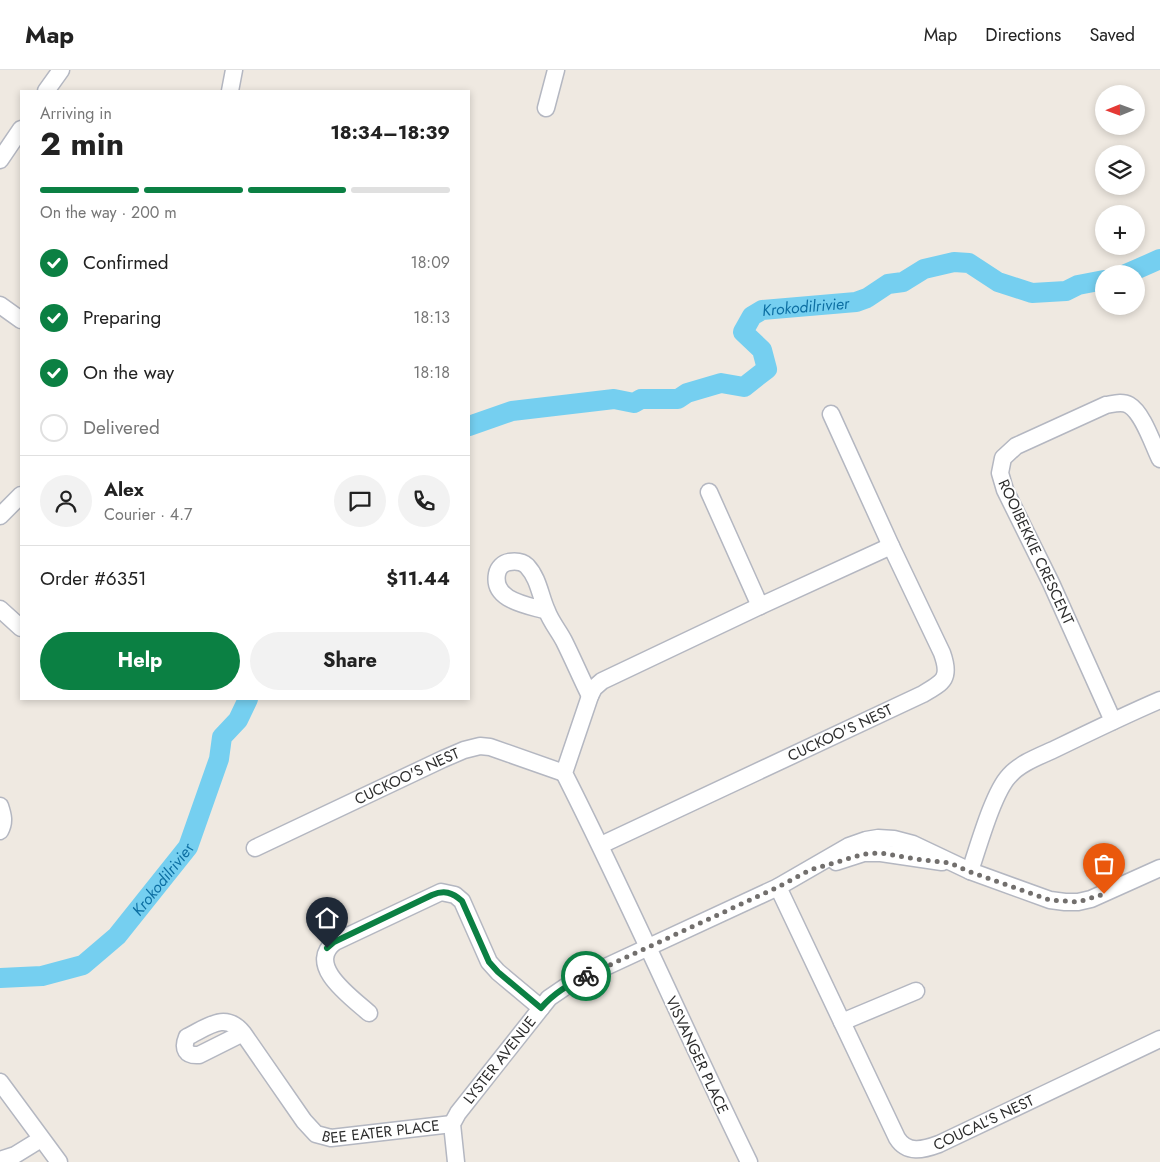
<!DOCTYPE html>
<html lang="en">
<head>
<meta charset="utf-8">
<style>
  :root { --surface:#fff; --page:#f2f2f2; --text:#222; --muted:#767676; --line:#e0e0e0; --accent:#0b8043 }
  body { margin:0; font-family:Jost,sans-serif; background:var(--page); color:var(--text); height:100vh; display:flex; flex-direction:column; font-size:19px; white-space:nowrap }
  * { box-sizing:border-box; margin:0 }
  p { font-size:16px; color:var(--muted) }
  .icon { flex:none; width:28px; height:28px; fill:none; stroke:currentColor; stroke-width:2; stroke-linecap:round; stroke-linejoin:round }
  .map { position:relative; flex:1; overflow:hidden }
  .drawer { position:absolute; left:20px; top:20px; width:450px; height:610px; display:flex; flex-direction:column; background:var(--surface); border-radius:0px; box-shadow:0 2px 8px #0003 }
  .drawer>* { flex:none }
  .needle { width:32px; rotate:269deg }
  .tools { position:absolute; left:1095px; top:15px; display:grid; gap:10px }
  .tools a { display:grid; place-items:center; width:50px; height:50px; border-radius:50%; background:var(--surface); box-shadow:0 2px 8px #0003; font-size:25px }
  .pin { position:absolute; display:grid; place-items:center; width:42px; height:42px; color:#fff; margin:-51px -21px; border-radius:50% 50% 50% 0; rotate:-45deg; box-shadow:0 0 5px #0007 }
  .pin .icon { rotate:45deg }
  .courier { position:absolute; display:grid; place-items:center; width:50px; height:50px; margin:-25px; border:4px solid #0b8043; border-radius:50%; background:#fff; color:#222; box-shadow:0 1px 6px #0007 }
  .head em { font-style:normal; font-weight:700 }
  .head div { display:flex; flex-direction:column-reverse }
  .head { display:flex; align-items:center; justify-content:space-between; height:85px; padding:0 20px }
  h1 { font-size:32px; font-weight:700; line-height:38px }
  .bar { display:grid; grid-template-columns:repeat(4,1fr); gap:8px 5px; align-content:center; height:60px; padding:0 20px }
  .bar i { height:6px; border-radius:4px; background:var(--line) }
  .bar .current { background:var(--accent) }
  .bar p { grid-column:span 4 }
  .line { display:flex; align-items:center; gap:12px; padding:0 20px; border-top:1px solid var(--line) }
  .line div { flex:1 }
  .round { display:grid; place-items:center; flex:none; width:52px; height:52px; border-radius:26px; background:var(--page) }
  ol { padding:0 20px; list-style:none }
  li { display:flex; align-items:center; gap:15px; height:55px }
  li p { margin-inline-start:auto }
  li .icon { padding:5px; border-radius:50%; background:var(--accent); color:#fff; stroke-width:4 }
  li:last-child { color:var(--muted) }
  li i { width:28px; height:28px; border:2px solid var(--line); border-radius:50% }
  .button { display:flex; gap:10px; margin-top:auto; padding:10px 20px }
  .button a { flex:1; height:58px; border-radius:30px; background:var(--accent); color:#fff; font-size:20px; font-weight:700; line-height:58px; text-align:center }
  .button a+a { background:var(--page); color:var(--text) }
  header { display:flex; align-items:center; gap:30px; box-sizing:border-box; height:70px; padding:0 25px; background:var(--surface); border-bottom:1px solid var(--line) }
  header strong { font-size:24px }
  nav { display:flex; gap:28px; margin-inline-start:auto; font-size:18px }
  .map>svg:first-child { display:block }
</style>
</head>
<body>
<header>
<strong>Map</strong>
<nav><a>Map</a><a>Directions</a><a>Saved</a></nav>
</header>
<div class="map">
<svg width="1160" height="1092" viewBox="0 0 1160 1092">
  <rect width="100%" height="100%" fill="#efe9e1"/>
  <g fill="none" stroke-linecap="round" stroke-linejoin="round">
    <g stroke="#75cff0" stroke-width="20">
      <path d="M1126 204 1160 189"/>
      <path id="s1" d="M469 356 512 341 614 329 634 333 641 329H678L687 323 721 313 744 317 767 299 762 280 743 262 752 246 762 240 856 232 867 228 888 214 903 212 924 199 954 192 969 193 998 212 1032 223 1066 221 1078 215 1104 210"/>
      <path id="s2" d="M0 908 42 906 83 895 117 866 188 777 219 689 222 667 238 650 248 629"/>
    </g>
    <g stroke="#b4b7c1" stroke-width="19">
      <g id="minor">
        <path d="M46 21 61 0"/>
        <path d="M230 21 234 0"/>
        <path d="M546 38 556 0"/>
        <path d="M0 90 21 59"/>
        <path d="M0 235 21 250"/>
        <path d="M709 422 760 536"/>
        <path d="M0 446 21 425"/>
        <path d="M0 539 21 558"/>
        <path d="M547 541C528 535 492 531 497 504 498 498 503 493 509 492 516 491 522 491 527 496 539 509 540 526 547 541 551 552 559 561 564 571 573 589 581 608 590 626"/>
        <path d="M1113 651 1051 513 1005 420 1000 403 1003 388 1016 376 1106 335C1113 334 1122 331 1129 335 1143 343 1153 375 1160 389"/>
        <path d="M0 736C3 745 5 752 0 761"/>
        <path id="s3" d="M601 775 923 624C944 612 951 608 942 583L891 476 831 344"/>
        <path id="s4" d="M255 778 443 689 464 680 480 676 490 677 564 703"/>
        <path d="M836 792 864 783H881L942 792"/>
        <path d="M970 801C978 778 993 723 1009 706 1020 693 1040 686 1055 679 1090 662 1125 645 1160 630"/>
        <path id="s5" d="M778 817 897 1068C907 1084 923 1080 939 1074L1160 969"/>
        <path d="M369 943C351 927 305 895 335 872L441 822 455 825 462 831 489 892 498 902 541 938"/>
        <path d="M842 952 916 921"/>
        <path id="s6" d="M243 963 199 985C186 986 182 979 187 967 208 957 225 941 243 963L304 1051 316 1064 331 1068 452 1054"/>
        <path d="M0 1012 59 1092"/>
        <path d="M0 1090 15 1085 41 1069"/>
        <path id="s7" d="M456 1092 452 1054 458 1043 549 928 571 913 778 817 849 776 866 770 878 768 894 769 913 774 970 801 1050 830 1065 832H1078L1091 829 1160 798"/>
        <path d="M749 1092C686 963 629 831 564 703L590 626 594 618 602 611 760 536 891 476"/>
      </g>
    </g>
    <use href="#minor" stroke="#fff" stroke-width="16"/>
  </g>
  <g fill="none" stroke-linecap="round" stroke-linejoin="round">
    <path stroke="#726f6d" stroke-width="5" stroke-dasharray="0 9" d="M586 906 778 817 810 800 864 784 881 783 916 789 950 793 970 802 1050 830 1078 832 1104 824"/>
    <path stroke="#0b8043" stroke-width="6" d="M327 878 334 872 432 825C444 820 452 822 462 831L489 892 498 902 541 938C554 923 568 915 586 906"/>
  </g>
  <g text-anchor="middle" stroke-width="4" stroke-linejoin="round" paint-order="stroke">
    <g font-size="15" fill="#2e2e2e" stroke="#fff">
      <text transform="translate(1036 482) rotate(65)" y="5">ROOIBEKKIE CRESCENT</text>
      <text dy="5" stroke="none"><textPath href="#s3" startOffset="264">CUCKOO'S NEST</textPath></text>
      <text dy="5" stroke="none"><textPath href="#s4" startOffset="168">CUCKOO'S NEST</textPath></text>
      <text transform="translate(697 985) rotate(65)" y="5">VISVANGER PLACE</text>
      <text dy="5" stroke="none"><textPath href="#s7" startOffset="118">LYSTER AVENUE</textPath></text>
      <text dy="5" stroke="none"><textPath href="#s5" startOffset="374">COUCAL'S NEST</textPath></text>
      <text dy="5" stroke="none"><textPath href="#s6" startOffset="331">BEE EATER PLACE</textPath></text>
    </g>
    <g font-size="16" font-style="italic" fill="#0d6fa3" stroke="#fff">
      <text dy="6" stroke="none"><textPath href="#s1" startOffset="432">Krokodilrivier</textPath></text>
      <text dy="6" stroke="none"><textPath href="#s2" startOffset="202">Krokodilrivier</textPath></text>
    </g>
  </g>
</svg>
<div class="tools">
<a><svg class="needle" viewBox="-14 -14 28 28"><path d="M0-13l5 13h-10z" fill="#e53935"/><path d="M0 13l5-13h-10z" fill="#767676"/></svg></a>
<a><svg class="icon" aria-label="layers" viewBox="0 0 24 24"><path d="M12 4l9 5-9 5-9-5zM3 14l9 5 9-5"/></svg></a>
<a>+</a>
<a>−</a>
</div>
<div class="pin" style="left:1104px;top:824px;background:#ea580c"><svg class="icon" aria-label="bag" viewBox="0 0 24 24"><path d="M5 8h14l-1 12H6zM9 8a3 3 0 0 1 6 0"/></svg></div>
<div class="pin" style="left:327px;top:878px;background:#1f2937"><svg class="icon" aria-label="home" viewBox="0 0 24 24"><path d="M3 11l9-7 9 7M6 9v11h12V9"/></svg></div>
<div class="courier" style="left:586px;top:906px"><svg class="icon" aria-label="bike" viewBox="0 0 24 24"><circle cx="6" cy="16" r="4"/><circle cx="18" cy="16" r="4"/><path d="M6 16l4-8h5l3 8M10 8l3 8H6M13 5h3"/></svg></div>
<section class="drawer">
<div class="head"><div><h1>2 min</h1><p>Arriving in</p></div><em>18:34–18:39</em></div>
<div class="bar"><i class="current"></i><i class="current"></i><i class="current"></i><i></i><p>On the way · 200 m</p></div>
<ol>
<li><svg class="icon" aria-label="check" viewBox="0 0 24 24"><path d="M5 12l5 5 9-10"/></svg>Confirmed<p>18:09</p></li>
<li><svg class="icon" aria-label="check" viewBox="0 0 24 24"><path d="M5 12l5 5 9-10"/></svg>Preparing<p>18:13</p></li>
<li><svg class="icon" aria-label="check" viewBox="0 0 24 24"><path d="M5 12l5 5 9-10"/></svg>On the way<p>18:18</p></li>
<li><i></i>Delivered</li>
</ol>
<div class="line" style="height:90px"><a class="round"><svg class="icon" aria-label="person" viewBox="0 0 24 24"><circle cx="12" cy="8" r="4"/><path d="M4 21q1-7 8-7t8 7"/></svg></a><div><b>Alex</b><p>Courier · 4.7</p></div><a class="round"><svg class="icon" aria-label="chat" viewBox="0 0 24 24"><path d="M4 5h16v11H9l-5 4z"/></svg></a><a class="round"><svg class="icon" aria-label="phone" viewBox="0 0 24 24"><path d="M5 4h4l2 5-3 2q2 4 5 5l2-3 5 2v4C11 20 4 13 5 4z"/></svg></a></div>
<div class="line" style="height:65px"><div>Order #6351</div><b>$11.44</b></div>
<div class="button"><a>Help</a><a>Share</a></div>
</section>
</div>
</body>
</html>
